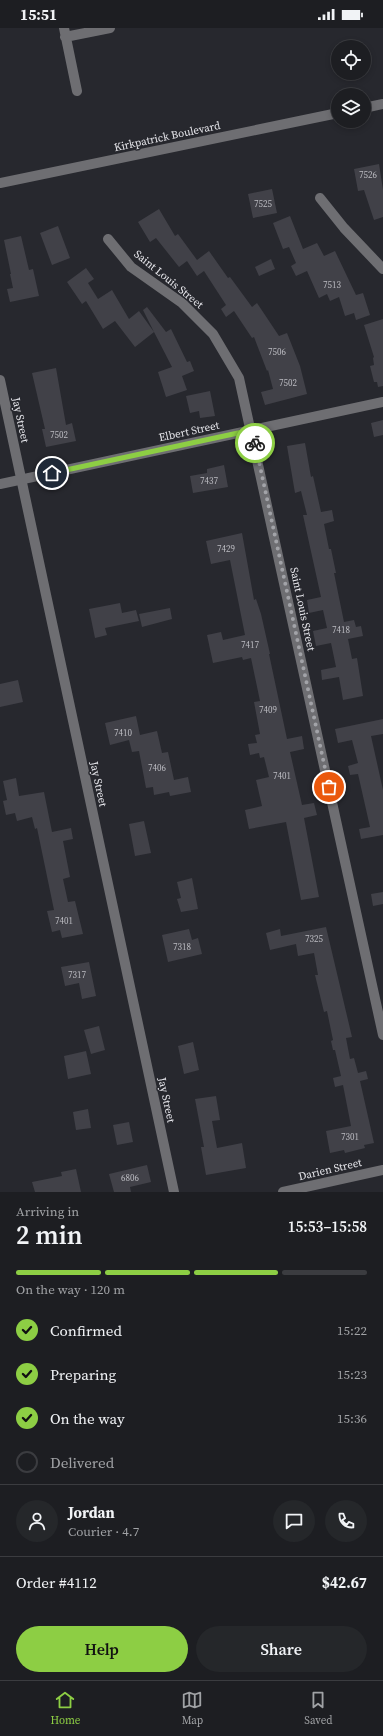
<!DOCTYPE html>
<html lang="en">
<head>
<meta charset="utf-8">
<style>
  :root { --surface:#1d1e22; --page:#25272a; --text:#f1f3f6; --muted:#a0a2a5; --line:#3b3c40; --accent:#8dce44 }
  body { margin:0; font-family:"Source Serif 4",serif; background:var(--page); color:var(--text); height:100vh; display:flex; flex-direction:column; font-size:15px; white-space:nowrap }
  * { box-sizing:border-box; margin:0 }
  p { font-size:13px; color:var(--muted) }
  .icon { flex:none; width:22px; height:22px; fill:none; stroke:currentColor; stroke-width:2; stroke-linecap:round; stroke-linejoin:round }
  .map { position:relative; height:1164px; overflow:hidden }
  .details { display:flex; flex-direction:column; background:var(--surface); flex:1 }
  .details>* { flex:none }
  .fabs { position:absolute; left:331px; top:12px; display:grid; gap:8px }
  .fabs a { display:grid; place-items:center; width:40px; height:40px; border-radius:50%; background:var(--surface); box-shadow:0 2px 6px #0003,0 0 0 1px var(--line); font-size:20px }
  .pin { position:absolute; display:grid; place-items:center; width:34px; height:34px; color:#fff; margin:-17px; border:2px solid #fff; border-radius:50%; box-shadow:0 1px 4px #0007 }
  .courier { position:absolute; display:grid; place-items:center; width:40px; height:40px; margin:-20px; border:3px solid #8dce44; border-radius:50%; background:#fff; color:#222; box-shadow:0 1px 5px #0007 }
  .summary em { font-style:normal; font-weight:600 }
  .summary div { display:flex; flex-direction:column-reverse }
  .summary { display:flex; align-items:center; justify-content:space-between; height:68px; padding:0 16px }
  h1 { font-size:26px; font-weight:600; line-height:30px }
  .bar { display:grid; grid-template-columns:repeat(4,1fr); gap:6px 4px; align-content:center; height:48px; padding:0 16px }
  .bar i { height:5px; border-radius:3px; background:var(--line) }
  .bar .selected { background:var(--accent) }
  .bar p { grid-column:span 4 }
  .line { display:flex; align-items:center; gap:10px; padding:0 16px; border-top:1px solid var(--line) }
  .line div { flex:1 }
  .round { display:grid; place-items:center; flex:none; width:42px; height:42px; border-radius:21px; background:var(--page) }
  ol { padding:0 16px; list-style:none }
  li { display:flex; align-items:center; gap:12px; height:44px }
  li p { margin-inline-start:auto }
  li .icon { padding:4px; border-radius:50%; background:var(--accent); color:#111; stroke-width:4 }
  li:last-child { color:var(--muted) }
  li i { width:22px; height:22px; border:2px solid var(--line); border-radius:50% }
  .action { display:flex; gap:8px; margin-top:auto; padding:8px 16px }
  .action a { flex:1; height:46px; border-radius:24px; background:var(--accent); color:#111; font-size:16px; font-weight:600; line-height:46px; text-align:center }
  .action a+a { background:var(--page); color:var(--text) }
  .status { display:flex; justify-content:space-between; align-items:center; height:28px; padding:0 20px; background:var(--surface); direction:ltr }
  .status svg { height:11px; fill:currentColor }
  .dock { display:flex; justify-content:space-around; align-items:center; height:56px; border-top:1px solid var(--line); background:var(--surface); font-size:11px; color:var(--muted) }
  .dock a { display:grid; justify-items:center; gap:2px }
  .dock .selected { color:var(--accent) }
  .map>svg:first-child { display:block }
</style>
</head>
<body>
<div class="status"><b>15:51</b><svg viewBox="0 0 49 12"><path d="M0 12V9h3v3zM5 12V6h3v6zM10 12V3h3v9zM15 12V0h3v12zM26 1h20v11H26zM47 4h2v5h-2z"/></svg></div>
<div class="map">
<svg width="383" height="1164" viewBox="0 0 383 1164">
  <rect width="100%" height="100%" fill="#27282e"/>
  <path fill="#414148" d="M379 136 383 162V189L374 192 364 162 358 163 354 141Z
    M272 161 277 185 253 190 248 166Z
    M159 181 175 208 178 206 197 232 209 223 228 250 230 249 252 279 257 275 279 308 287 305 300 338 307 366 265 377 261 364 273 361 268 342 267 343 254 309 252 310 234 283 226 289 221 281 226 277 204 243 197 248 187 233 179 239 156 210 150 214 138 194Z
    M290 188 303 221 317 215 324 228 335 223 356 267 363 265 370 287 356 292 354 285 345 288 339 269 330 273 327 266 319 270 307 243 296 248 291 238 296 235 289 219 283 221 273 195Z
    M58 198 70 230 52 237 40 205Z
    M21 208 29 242 33 241 39 268 10 274 7 261 13 260 10 246H11L4 212Z
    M271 231 275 241 259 248 255 239Z
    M86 240 94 251 88 255 98 271 112 262 129 291 139 283 154 304 143 282 147 279 166 304 171 301 187 334 190 333 194 343 182 348 187 362 166 369 158 344 172 339 154 304 135 319 115 293 103 301 86 273 82 276 67 254Z
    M383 291V358L378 359 377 354H374L370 338 374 337 373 330 374 329 364 297Z
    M56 340 66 397 72 395 76 413 46 419 42 401H45L32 345Z
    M210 363 215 388 200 390 199 383 190 385 186 368Z
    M383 392V407L374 409 371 395Z
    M305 415 311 449 313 448 321 484 332 482 334 493 324 496 329 521H331L336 545H334L344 594 354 592 356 599 361 598 363 608 348 611 352 631 357 630 363 668 343 672 339 649 322 652 321 642 336 639 331 615 316 618 313 603 327 600 323 582 309 585 307 572 321 569 303 487H307L301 463 295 465 287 418Z
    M224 437 228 459 193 465 190 448 207 445V441Z
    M242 505 254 572 256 571 261 586 270 626H269L287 711 302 708 304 721 290 724 302 777 314 775 317 787 304 790 319 869 301 872 286 794 249 801 245 782 262 778 256 752 269 749 264 729 260 730 259 725 250 727 248 716 257 715 255 707 260 706 254 674 260 673 251 630 243 632 242 629 213 635 207 607 221 604 223 612 245 607 230 532 211 536 206 513Z
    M120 575 122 585 136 582 139 593 105 600 107 607 95 610 89 581Z
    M170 580 172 591 142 599 139 586Z
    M18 652 23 674 0 679V656Z
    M136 688 140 707 157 703 162 725 168 724 174 752 188 749 191 764 170 768 169 764 154 767 153 759 146 760 139 723 132 724 129 712 110 717 105 695Z
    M383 691V706L371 708 383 762V807L361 811 359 801 370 799 358 746 350 747 348 738 358 735 352 712 338 715 335 701Z
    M16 750 19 768 44 764 52 804 71 800 73 811 63 813 70 849 63 851 68 874 75 873 83 906 62 910 60 902 52 904 47 883 54 882 37 800 35 801 32 789 17 793 15 785 6 787 3 773 7 772 3 753Z
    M144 793 151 825 135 828 129 796Z
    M192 850 198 881 181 884 177 871 181 870 177 854Z
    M383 864V876L373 878 371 866Z
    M326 899 352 1009 346 1010 350 1031 354 1030 358 1045 366 1043 368 1051 360 1053 374 1115 364 1117 365 1120 345 1125 344 1122 330 1125 326 1103 351 1098 343 1057 335 1059 333 1050 341 1048 335 1022H333L331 1013 333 1012 327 983 324 984 315 947H318L314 925 298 928 296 916 270 922 266 905 280 901 281 908Z
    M189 901 192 912 198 910 202 926 168 934 162 907Z
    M89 934 96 968 82 971 79 955 65 958 61 939Z
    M99 998 105 1022 91 1026 84 1002Z
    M193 1014 199 1042 184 1046 178 1018Z
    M86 1023 91 1046 68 1051 64 1028Z
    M216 1068 220 1092 212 1093 217 1120 242 1115 246 1140 206 1147 201 1119H204L195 1071Z
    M88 1081 91 1100 76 1102 73 1084Z
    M129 1094 133 1114 117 1117 113 1097Z
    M147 1137 151 1154 130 1159 131 1164H114L109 1146Z
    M76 1141 81 1164H35L32 1154 62 1148 61 1144Z"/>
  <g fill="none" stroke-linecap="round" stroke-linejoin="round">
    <path stroke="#6e6e72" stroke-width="10" d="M64 0 77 63
      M65 9 110 0
      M364 80 383 76
      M0 155 338 85
      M320 170 344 200 383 241
      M108 211 131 239 182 275 213 306 239 350 383 1007
      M0 352 174 1164
      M0 456 383 374
      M283 1164 383 1142"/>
  </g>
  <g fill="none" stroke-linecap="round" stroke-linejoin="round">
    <path stroke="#a2a3a8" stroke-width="4" stroke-dasharray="0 7.2" d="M255 415 329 759"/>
    <path stroke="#8dce44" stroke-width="5" d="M52 445 252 402 255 415"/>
  </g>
  <g text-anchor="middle" stroke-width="3" stroke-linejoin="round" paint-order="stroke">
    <g font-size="9" fill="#bcbcc2">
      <text x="368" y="150">7526</text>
      <text x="263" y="179">7525</text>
      <text x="332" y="260">7513</text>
      <text x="277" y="327">7506</text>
      <text x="288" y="358">7502</text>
      <text x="59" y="410">7502</text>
      <text x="209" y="456">7437</text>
      <text x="226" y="524">7429</text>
      <text x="341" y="605">7418</text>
      <text x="250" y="620">7417</text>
      <text x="268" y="685">7409</text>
      <text x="123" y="708">7410</text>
      <text x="157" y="743">7406</text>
      <text x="282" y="751">7401</text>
      <text x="64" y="896">7401</text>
      <text x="314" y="914">7325</text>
      <text x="182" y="922">7318</text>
      <text x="77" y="950">7317</text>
      <text x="350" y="1112">7301</text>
      <text x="130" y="1153">6806</text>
    </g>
    <g font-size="11" fill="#e5e5ea" stroke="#27282e">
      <text transform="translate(167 108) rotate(-12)" y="4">Kirkpatrick Boulevard</text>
      <text transform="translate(169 251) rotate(39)" y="4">Saint Louis Street</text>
      <text transform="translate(21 392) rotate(78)" y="4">Jay Street</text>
      <text transform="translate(189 403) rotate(-12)" y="4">Elbert Street</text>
      <text transform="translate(303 581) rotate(78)" y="4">Saint Louis Street</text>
      <text transform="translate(99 756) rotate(78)" y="4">Jay Street</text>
      <text transform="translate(167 1072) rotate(78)" y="4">Jay Street</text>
      <text transform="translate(330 1141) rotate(-13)" y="4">Darien Street</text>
    </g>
  </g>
</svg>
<div class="fabs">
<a><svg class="icon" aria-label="locate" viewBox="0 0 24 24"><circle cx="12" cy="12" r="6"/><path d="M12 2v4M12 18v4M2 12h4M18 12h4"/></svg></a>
<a><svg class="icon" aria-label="layers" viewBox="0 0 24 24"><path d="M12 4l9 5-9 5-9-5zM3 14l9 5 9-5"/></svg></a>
</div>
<div class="pin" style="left:329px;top:759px;background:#ea580c"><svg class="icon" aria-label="bag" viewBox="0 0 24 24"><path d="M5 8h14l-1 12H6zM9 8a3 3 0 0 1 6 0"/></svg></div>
<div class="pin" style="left:52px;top:445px;background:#1f2937"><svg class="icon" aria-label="home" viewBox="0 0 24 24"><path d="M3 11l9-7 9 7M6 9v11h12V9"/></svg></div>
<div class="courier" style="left:255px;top:415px"><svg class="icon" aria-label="bike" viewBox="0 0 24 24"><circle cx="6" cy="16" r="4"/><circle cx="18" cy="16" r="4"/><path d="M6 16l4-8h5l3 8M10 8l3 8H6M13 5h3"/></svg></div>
</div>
<section class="details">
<div class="summary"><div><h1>2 min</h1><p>Arriving in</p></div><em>15:53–15:58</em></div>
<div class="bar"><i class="selected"></i><i class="selected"></i><i class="selected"></i><i></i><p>On the way · 120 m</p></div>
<ol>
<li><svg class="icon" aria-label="check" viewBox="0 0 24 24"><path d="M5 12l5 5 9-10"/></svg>Confirmed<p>15:22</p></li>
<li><svg class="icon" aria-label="check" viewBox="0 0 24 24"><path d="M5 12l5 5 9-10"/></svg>Preparing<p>15:23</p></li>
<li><svg class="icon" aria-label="check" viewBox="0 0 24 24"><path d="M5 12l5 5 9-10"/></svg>On the way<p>15:36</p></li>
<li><i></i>Delivered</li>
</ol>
<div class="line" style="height:72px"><a class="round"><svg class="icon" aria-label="person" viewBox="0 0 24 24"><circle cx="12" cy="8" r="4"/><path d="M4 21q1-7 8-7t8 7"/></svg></a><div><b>Jordan</b><p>Courier · 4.7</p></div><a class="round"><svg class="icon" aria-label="chat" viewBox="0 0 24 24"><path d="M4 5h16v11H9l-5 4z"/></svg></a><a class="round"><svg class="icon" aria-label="phone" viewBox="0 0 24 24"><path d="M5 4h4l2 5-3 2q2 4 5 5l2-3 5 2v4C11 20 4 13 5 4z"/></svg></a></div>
<div class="line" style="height:52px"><div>Order #4112</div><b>$42.67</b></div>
<div class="action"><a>Help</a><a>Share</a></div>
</section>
<nav class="dock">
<a class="selected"><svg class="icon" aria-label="home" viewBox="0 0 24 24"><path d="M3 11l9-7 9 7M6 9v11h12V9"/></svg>Home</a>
<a><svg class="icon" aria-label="map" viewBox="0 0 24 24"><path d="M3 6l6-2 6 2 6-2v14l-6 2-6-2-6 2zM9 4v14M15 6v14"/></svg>Map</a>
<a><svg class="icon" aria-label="saved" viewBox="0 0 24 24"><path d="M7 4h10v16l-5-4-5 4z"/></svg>Saved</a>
</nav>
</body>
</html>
